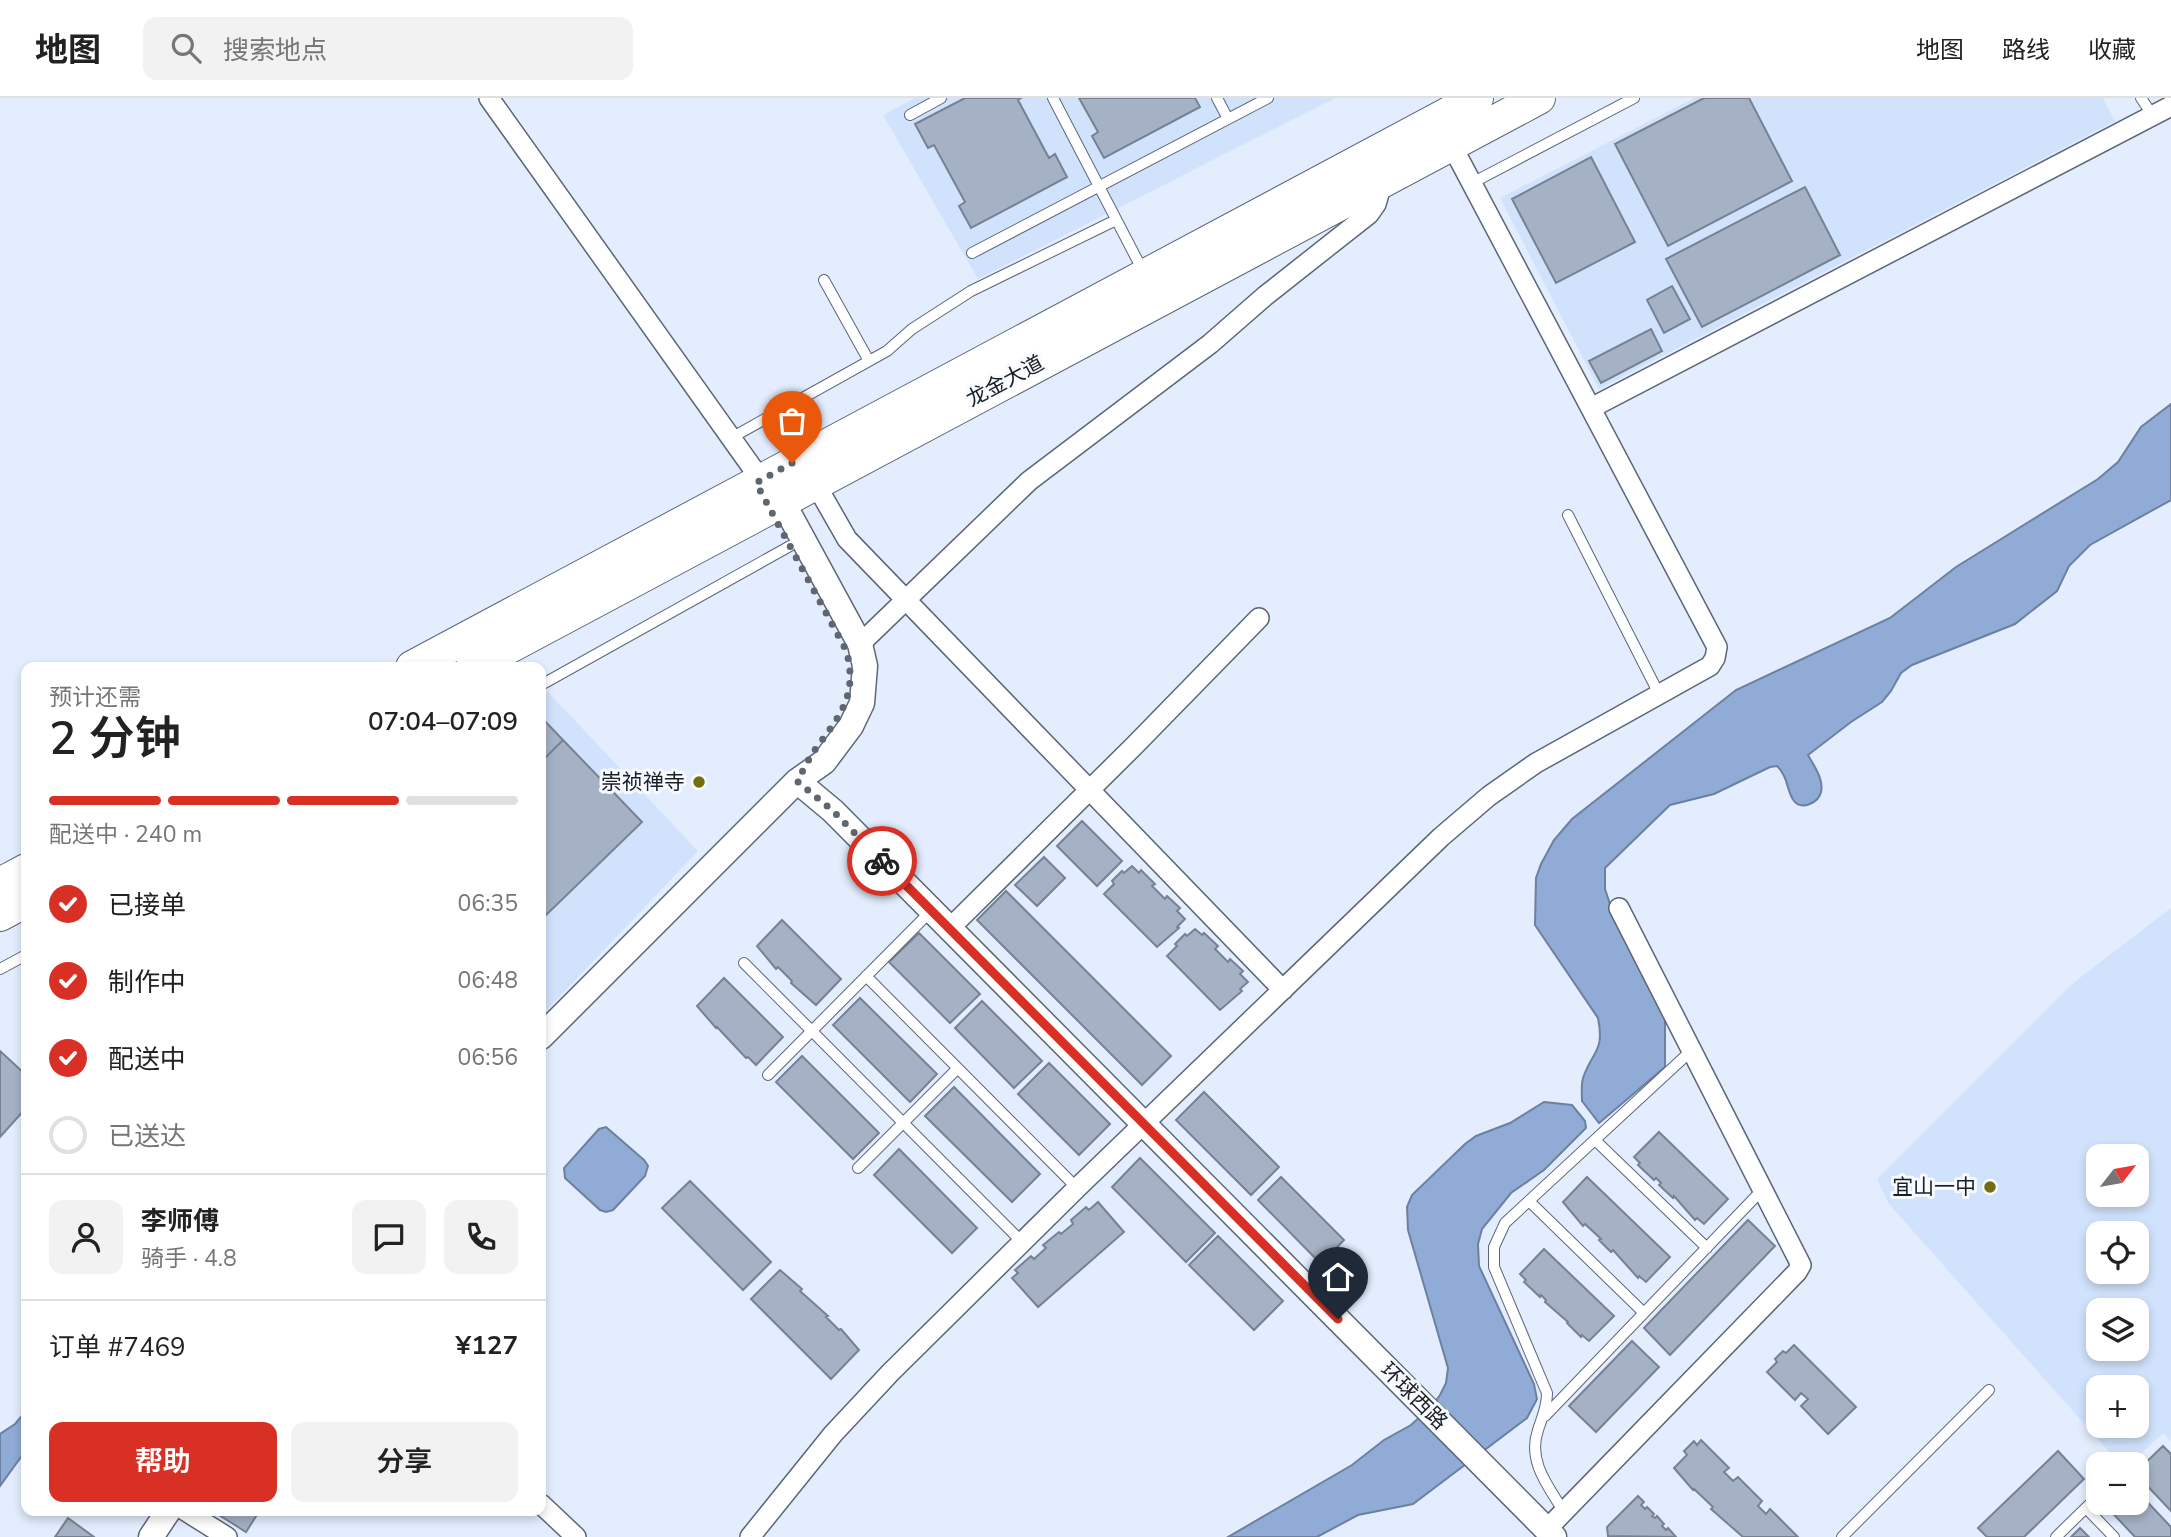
<!DOCTYPE html>
<html lang="zh">
<head>
<meta charset="utf-8">
<style>
  :root { --surface:#fff; --page:#f2f2f2; --text:#222; --muted:#767676; --line:#e0e0e0; --accent:#d93025 }
  body { margin:0; font-family:"Nunito Sans","Noto Sans SC",sans-serif; background:var(--page); color:var(--text); height:100vh; display:flex; flex-direction:column; font-size:26px; white-space:nowrap }
  * { box-sizing:border-box; margin:0 }
  p { font-size:23px; color:var(--muted) }
  .icon { flex:none; width:38px; height:38px; fill:none; stroke:currentColor; stroke-width:2; stroke-linecap:round; stroke-linejoin:round }
  .map { position:relative; flex:1; overflow:hidden }
  .side { position:absolute; left:21px; top:564px; width:525px; height:854px; display:flex; flex-direction:column; background:var(--surface); border-radius:14px; box-shadow:0 4px 10px #0003 }
  .side>* { flex:none }
  .needle { width:46px; rotate:59deg }
  .fabs { position:absolute; left:2086px; top:1046px; display:grid; gap:14px }
  .fabs a { display:grid; place-items:center; width:63px; height:63px; border-radius:14px; background:var(--surface); box-shadow:0 4px 10px #0003; font-size:35px }
  .pin { position:absolute; display:grid; place-items:center; width:60px; height:60px; color:#fff; margin:-72px -30px; border-radius:50% 50% 50% 0; rotate:-45deg; box-shadow:0 0 7px #0007 }
  .pin .icon { rotate:45deg }
  .courier { position:absolute; display:grid; place-items:center; width:70px; height:70px; margin:-35px; border:5px solid #d93025; border-radius:50%; background:#fff; color:#222; box-shadow:0 2px 9px #0007 }
  .head em { font-style:normal; font-weight:600 }
  .head div { display:flex; flex-direction:column-reverse }
  .head { display:flex; align-items:center; justify-content:space-between; height:119px; padding:0 28px }
  h1 { font-size:46px; font-weight:600; line-height:52px }
  .bar { display:grid; grid-template-columns:repeat(4,1fr); gap:10px 7px; align-content:center; height:84px; padding:0 28px }
  .bar i { height:9px; border-radius:5px; background:var(--line) }
  .bar .selected { background:var(--accent) }
  .bar p { grid-column:span 4 }
  .line { display:flex; align-items:center; gap:18px; padding:0 28px; border-top:2px solid var(--line) }
  .line div { flex:1 }
  .round { display:grid; place-items:center; flex:none; width:74px; height:74px; border-radius:14px; background:var(--page) }
  ol { padding:0 28px; list-style:none }
  li { display:flex; align-items:center; gap:21px; height:77px }
  li p { margin-inline-start:auto }
  li .icon { padding:7px; border-radius:50%; background:var(--accent); color:#fff; stroke-width:4 }
  li:last-child { color:var(--muted) }
  li i { width:38px; height:38px; border:4px solid var(--line); border-radius:50% }
  .action { display:flex; gap:14px; margin-top:auto; padding:14px 28px }
  .action a { flex:1; height:80px; border-radius:14px; background:var(--accent); color:#fff; font-size:28px; font-weight:600; line-height:80px; text-align:center }
  .action a+a { background:var(--page); color:var(--text) }
  header { display:flex; align-items:center; gap:42px; box-sizing:border-box; height:98px; padding:0 35px; background:var(--surface); border-bottom:2px solid var(--line) }
  header strong { font-size:33px }
  nav { display:flex; gap:38px; margin-inline-start:auto; font-size:24px }
  .search { width:490px; height:63px; background:var(--page); display:flex; align-items:center; gap:18px; box-sizing:border-box; padding:0 24px; border-radius:14px; color:var(--muted); font-size:26px }
  .map>svg:first-child { display:block }
</style>
</head>
<body>
<header>
<strong>地图</strong>
<div class="search"><svg class="icon" aria-label="search" viewBox="0 0 24 24"><circle cx="10" cy="10" r="6"/><path d="M15 15l6 6"/></svg>搜索地点</div>
<nav><a>地图</a><a>路线</a><a>收藏</a></nav>
</header>
<div class="map">
<svg width="2171" height="1439" viewBox="0 0 2171 1439">
  <rect width="100%" height="100%" fill="#e3edfd"/>
  <path fill="#d1e2fc" fill-rule="evenodd" d="M915 0H1335L978 181 883 17Z
    M1694 0H2103L2115 23 1599 291 1500 100Z
    M548 594 698 753 541 918V598Z
    M2171 810V1343L2163 1335 2129 1367H2121L1889 1106 1877 1081 2073 885ZM2098 1059H2137V1097H2098ZM2098 1136H2137V1174H2098ZM2098 1213H2137V1251H2098ZM2098 1290H2137V1328H2098Z"/>
  <path fill="#90abd6" stroke="#6c80a1" stroke-width="2" d="M2171 306V402L2090 447 2069 468 2057 493 2015 526 1912 567 1901 575 1891 593 1882 604 1851 624 1808 657C1814 668 1824 681 1821 694 1819 704 1802 713 1794 703 1786 692 1789 680 1777 668L1770 669 1714 696 1670 707 1605 770V791L1612 812 1665 908V969L1599 1025 1582 1003C1582 996 1581 987 1583 980 1592 953 1605 954 1598 920L1535 827 1536 780 1541 766 1554 742 1572 721 1736 592 1890 520 1956 469 2098 381 2118 364 2141 329Z
    M1544 1004 1572 1007 1585 1023 1586 1030 1544 1072 1511 1095 1482 1131 1478 1146 1479 1168 1534 1286 1537 1301 1527 1320 1413 1406 1358 1417 1317 1439H1228L1352 1367 1384 1342 1411 1327 1432 1308 1440 1297 1446 1285 1448 1270 1408 1132 1407 1109 1412 1097 1465 1046 1476 1038 1510 1025Z
    M606 1029 644 1062 648 1068 645 1078 613 1112 606 1114 600 1112 565 1080 564 1070 599 1031Z
    M26 1313V1352L0 1388V1336L15 1326Z"/>
  <path fill="#a5b2c5" stroke="#768294" stroke-width="2" d="M965 0H1021L1018 2 1049 60 1055 56 1067 79 971 130 959 108 965 104 934 47 928 50 915 26Z
    M1079 0H1195L1200 9 1104 60 1092 38 1098 34Z
    M1704 0H1749L1792 83 1668 148 1615 46Z
    M1591 59 1635 144 1556 185 1512 101Z
    M1805 89 1840 157 1702 229 1666 161Z
    M1672 188 1690 221 1664 235 1647 202Z
    M1651 231 1662 253 1601 285 1589 263Z
    M541 619 563 642 541 664Z
    M563 642 642 724 541 822V664Z
    M1082 723 1122 763 1097 788 1057 748Z
    M1044 759 1065 780 1037 808 1015 787Z
    M1132 768 1139 775 1141 772 1155 786 1152 788 1165 801 1167 798 1180 810 1177 813 1185 821 1177 829 1179 830 1157 849 1104 796 1114 786 1112 783 1122 773 1124 775Z
    M1006 793 1171 958 1142 987 977 822Z
    M782 822 841 881 816 907 791 885 792 883 778 869 776 871 757 848Z
    M1195 831 1202 837 1204 835 1218 848 1215 851 1228 864 1230 861 1243 873 1240 876 1248 884 1240 891 1242 893 1220 912 1167 858 1177 848 1175 846 1185 836 1187 838Z
    M919 835 980 896 950 925 889 864Z
    M724 880 783 939 756 967 748 959 746 960 717 929 716 930 697 908Z
    M860 900 937 976 910 1004 833 927Z
    M982 903 1042 963 1014 990 955 930Z
    M0 953 26 977V1010L0 1039Z
    M802 958 879 1035 853 1061 776 984Z
    M1049 965 1110 1026 1079 1057 1018 996Z
    M954 989 1040 1076 1012 1104 925 1018Z
    M1204 994 1279 1069 1251 1097 1176 1022Z
    M1659 1034 1728 1101 1704 1126 1697 1120 1695 1122 1674 1098 1673 1100 1659 1087 1661 1085 1656 1080 1654 1082 1638 1067 1640 1065 1634 1059Z
    M899 1051 977 1130 952 1155 874 1077Z
    M1140 1060 1215 1135 1186 1164 1112 1089Z
    M1281 1079 1344 1142 1321 1166 1258 1102Z
    M1587 1079 1670 1159 1646 1184 1639 1178 1638 1180 1613 1152 1611 1154 1599 1142 1601 1141 1585 1126 1583 1128 1563 1104Z
    M690 1083 771 1164 743 1192 662 1110Z
    M1098 1104 1124 1134 1038 1209 1012 1180 1018 1175 1015 1172 1031 1158 1034 1161 1046 1150 1043 1147 1059 1134 1061 1136 1073 1126 1071 1122 1086 1109 1089 1112Z
    M1748 1122 1775 1148 1670 1257 1644 1230Z
    M1218 1138 1283 1203 1254 1232 1189 1167Z
    M1544 1151 1614 1218 1589 1243 1582 1237 1581 1239 1567 1225 1568 1224 1545 1204 1546 1202 1541 1197 1540 1199 1524 1184 1526 1182 1520 1176Z
    M780 1172 802 1191 800 1193 828 1218 826 1219 839 1232 841 1231 859 1252 831 1281 751 1201Z
    M1632 1243 1659 1269 1596 1334 1569 1308Z
    M1794 1247 1856 1309 1828 1336 1801 1308 1808 1301 1801 1295 1795 1302 1767 1274 1777 1264 1775 1261 1783 1253 1786 1255Z
    M1701 1342 1729 1370 1724 1374 1733 1383 1738 1379 1762 1403 1758 1408 1766 1416 1770 1411 1798 1439H1743L1711 1411 1713 1409 1694 1391 1693 1392 1674 1370 1687 1357 1684 1353 1694 1343 1697 1347Z
    M2163 1348 2171 1356V1413L2137 1377V1373Z
    M2058 1353 2084 1381 2024 1439H1987L1978 1430Z
    M2137 1393 2171 1429V1439H2135L2105 1407 2107 1405H2137Z
    M1638 1398 1644 1404 1641 1407 1645 1411 1647 1409 1654 1416 1652 1418 1655 1420 1657 1418 1664 1426 1662 1428 1666 1432 1668 1430 1676 1439 1608 1438 1607 1429Z
    M211 1412H260L246 1434Z
    M68 1420 94 1439H55Z
    M2080 1430 2089 1439H2071Z"/>
  <g fill="none" stroke-linecap="round" stroke-linejoin="round">
    <g stroke="#5b6677" stroke-width="12">
      <path id="service" d="M1053 0 1143 173
        M1217 0 1228 21
        M2141 0 2153 18
        M910 17 941 0
        M1472 85 1634 0
        M972 155 1268 0
        M824 182 869 263
        M731 340 887 253 912 231 971 193 1116 122
        M1568 417 1659 596
        M541 587 790 448
        M744 865 1022 1144
        M0 871 26 857
        M866 878 1077 1090
        M768 977 931 813
        M1595 1042 1707 1150
        M858 1070 957 971
        M1529 1103 1644 1215
        M1545 1318 1763 1091
        M2086 1410 2114 1439
        M1564 1414C1549 1389 1527 1364 1538 1332 1542 1319 1547 1310 1547 1295L1494 1169V1149L1505 1125 1692 952
        M1842 1439 1989 1292
        M2056 1439 2098 1398"/>
    </g>
    <g stroke="#5b6677" stroke-width="22">
      <path id="minor" d="M489 0 761 382
        M1591 310 2171 8
        M815 385 847 441 1283 892
        M860 546 1029 383 1210 246 1265 198 1369 116 1376 106 1383 82
        M950 830 1134 648 1259 520
        M541 1406 576 1439
        M184 1412 227 1439
        M1547 1431 1797 1174 1801 1167 1619 810
        M750 1439 833 1336 890 1275 1077 1090 1441 739 1489 698 1536 665 1710 568 1715 560 1717 549 1451 46"/>
    </g>
    <g stroke="#5b6677" stroke-width="27">
      <path id="tertiary" d="M797 683 833 713 1554 1439
        M541 939 797 683 824 664 851 628 862 605 865 568 860 546 774 388
        M151 1439 169 1412"/>
    </g>
    <g stroke="#5b6677" stroke-width="34">
      <path id="primary" d="M412 569 1477 0
        M472 569 1539 0
        M0 786 26 772
        M0 817 26 803"/>
    </g>
    <use href="#service" stroke="#fff" stroke-width="10"/>
    <use href="#minor" stroke="#fff" stroke-width="19"/>
    <use href="#tertiary" stroke="#fff" stroke-width="24"/>
    <use href="#primary" stroke="#fff" stroke-width="32"/>
  </g>
  <g fill="none" stroke-linecap="round" stroke-linejoin="round">
    <path stroke="#606670" stroke-width="7" stroke-dasharray="0 12.6" d="M792 365 756 385 846 552C859 597 839 619 814 653 808 662 803 673 797 683L833 713 882 763"/>
    <path stroke="#d93025" stroke-width="9" d="M882 763 1338 1221"/>
  </g>
  <g fill="#726f10" stroke="#f7fafe" stroke-width="2.5">
    <circle cx="699" cy="684" r="7"/>
    <circle cx="1990" cy="1089" r="7"/>
  </g>
  <g text-anchor="middle" stroke-width="6" stroke-linejoin="round" paint-order="stroke">
    <g font-size="21" fill="#191d24" stroke="#f7fafe">
      <text transform="translate(1005 283) rotate(-28)" y="7">龙金大道</text>
      <text transform="translate(1414 1298) rotate(45)" y="7">环球西路</text>
    </g>
    <g font-size="21" fill="#191d24" stroke="#f7fafe" text-anchor="end">
      <text x="685" y="691">崇祯禅寺</text>
      <text x="1976" y="1096">宜山一中</text>
    </g>
  </g>
</svg>
<div class="fabs">
<a><svg class="needle" viewBox="-14 -14 28 28"><path d="M0-13l5 13h-10z" fill="#e53935"/><path d="M0 13l5-13h-10z" fill="#767676"/></svg></a>
<a><svg class="icon" aria-label="locate" viewBox="0 0 24 24"><circle cx="12" cy="12" r="6"/><path d="M12 2v4M12 18v4M2 12h4M18 12h4"/></svg></a>
<a><svg class="icon" aria-label="layers" viewBox="0 0 24 24"><path d="M12 4l9 5-9 5-9-5zM3 14l9 5 9-5"/></svg></a>
<a>+</a>
<a>−</a>
</div>
<div class="pin" style="left:792px;top:365px;background:#ea580c"><svg class="icon" aria-label="bag" viewBox="0 0 24 24"><path d="M5 8h14l-1 12H6zM9 8a3 3 0 0 1 6 0"/></svg></div>
<div class="pin" style="left:1338px;top:1221px;background:#1f2937"><svg class="icon" aria-label="home" viewBox="0 0 24 24"><path d="M3 11l9-7 9 7M6 9v11h12V9"/></svg></div>
<div class="courier" style="left:882px;top:763px"><svg class="icon" aria-label="bike" viewBox="0 0 24 24"><circle cx="6" cy="16" r="4"/><circle cx="18" cy="16" r="4"/><path d="M6 16l4-8h5l3 8M10 8l3 8H6M13 5h3"/></svg></div>
<section class="side">
<div class="head"><div><h1>2 分钟</h1><p>预计还需</p></div><em>07:04–07:09</em></div>
<div class="bar"><i class="selected"></i><i class="selected"></i><i class="selected"></i><i></i><p>配送中 · 240 m</p></div>
<ol>
<li><svg class="icon" aria-label="check" viewBox="0 0 24 24"><path d="M5 12l5 5 9-10"/></svg>已接单<p>06:35</p></li>
<li><svg class="icon" aria-label="check" viewBox="0 0 24 24"><path d="M5 12l5 5 9-10"/></svg>制作中<p>06:48</p></li>
<li><svg class="icon" aria-label="check" viewBox="0 0 24 24"><path d="M5 12l5 5 9-10"/></svg>配送中<p>06:56</p></li>
<li><i></i>已送达</li>
</ol>
<div class="line" style="height:126px"><a class="round"><svg class="icon" aria-label="person" viewBox="0 0 24 24"><circle cx="12" cy="8" r="4"/><path d="M4 21q1-7 8-7t8 7"/></svg></a><div><b>李师傅</b><p>骑手 · 4.8</p></div><a class="round"><svg class="icon" aria-label="chat" viewBox="0 0 24 24"><path d="M4 5h16v11H9l-5 4z"/></svg></a><a class="round"><svg class="icon" aria-label="phone" viewBox="0 0 24 24"><path d="M5 4h4l2 5-3 2q2 4 5 5l2-3 5 2v4C11 20 4 13 5 4z"/></svg></a></div>
<div class="line" style="height:91px"><div>订单 #7469</div><b>¥127</b></div>
<div class="action"><a>帮助</a><a>分享</a></div>
</section>
</div>
</body>
</html>
